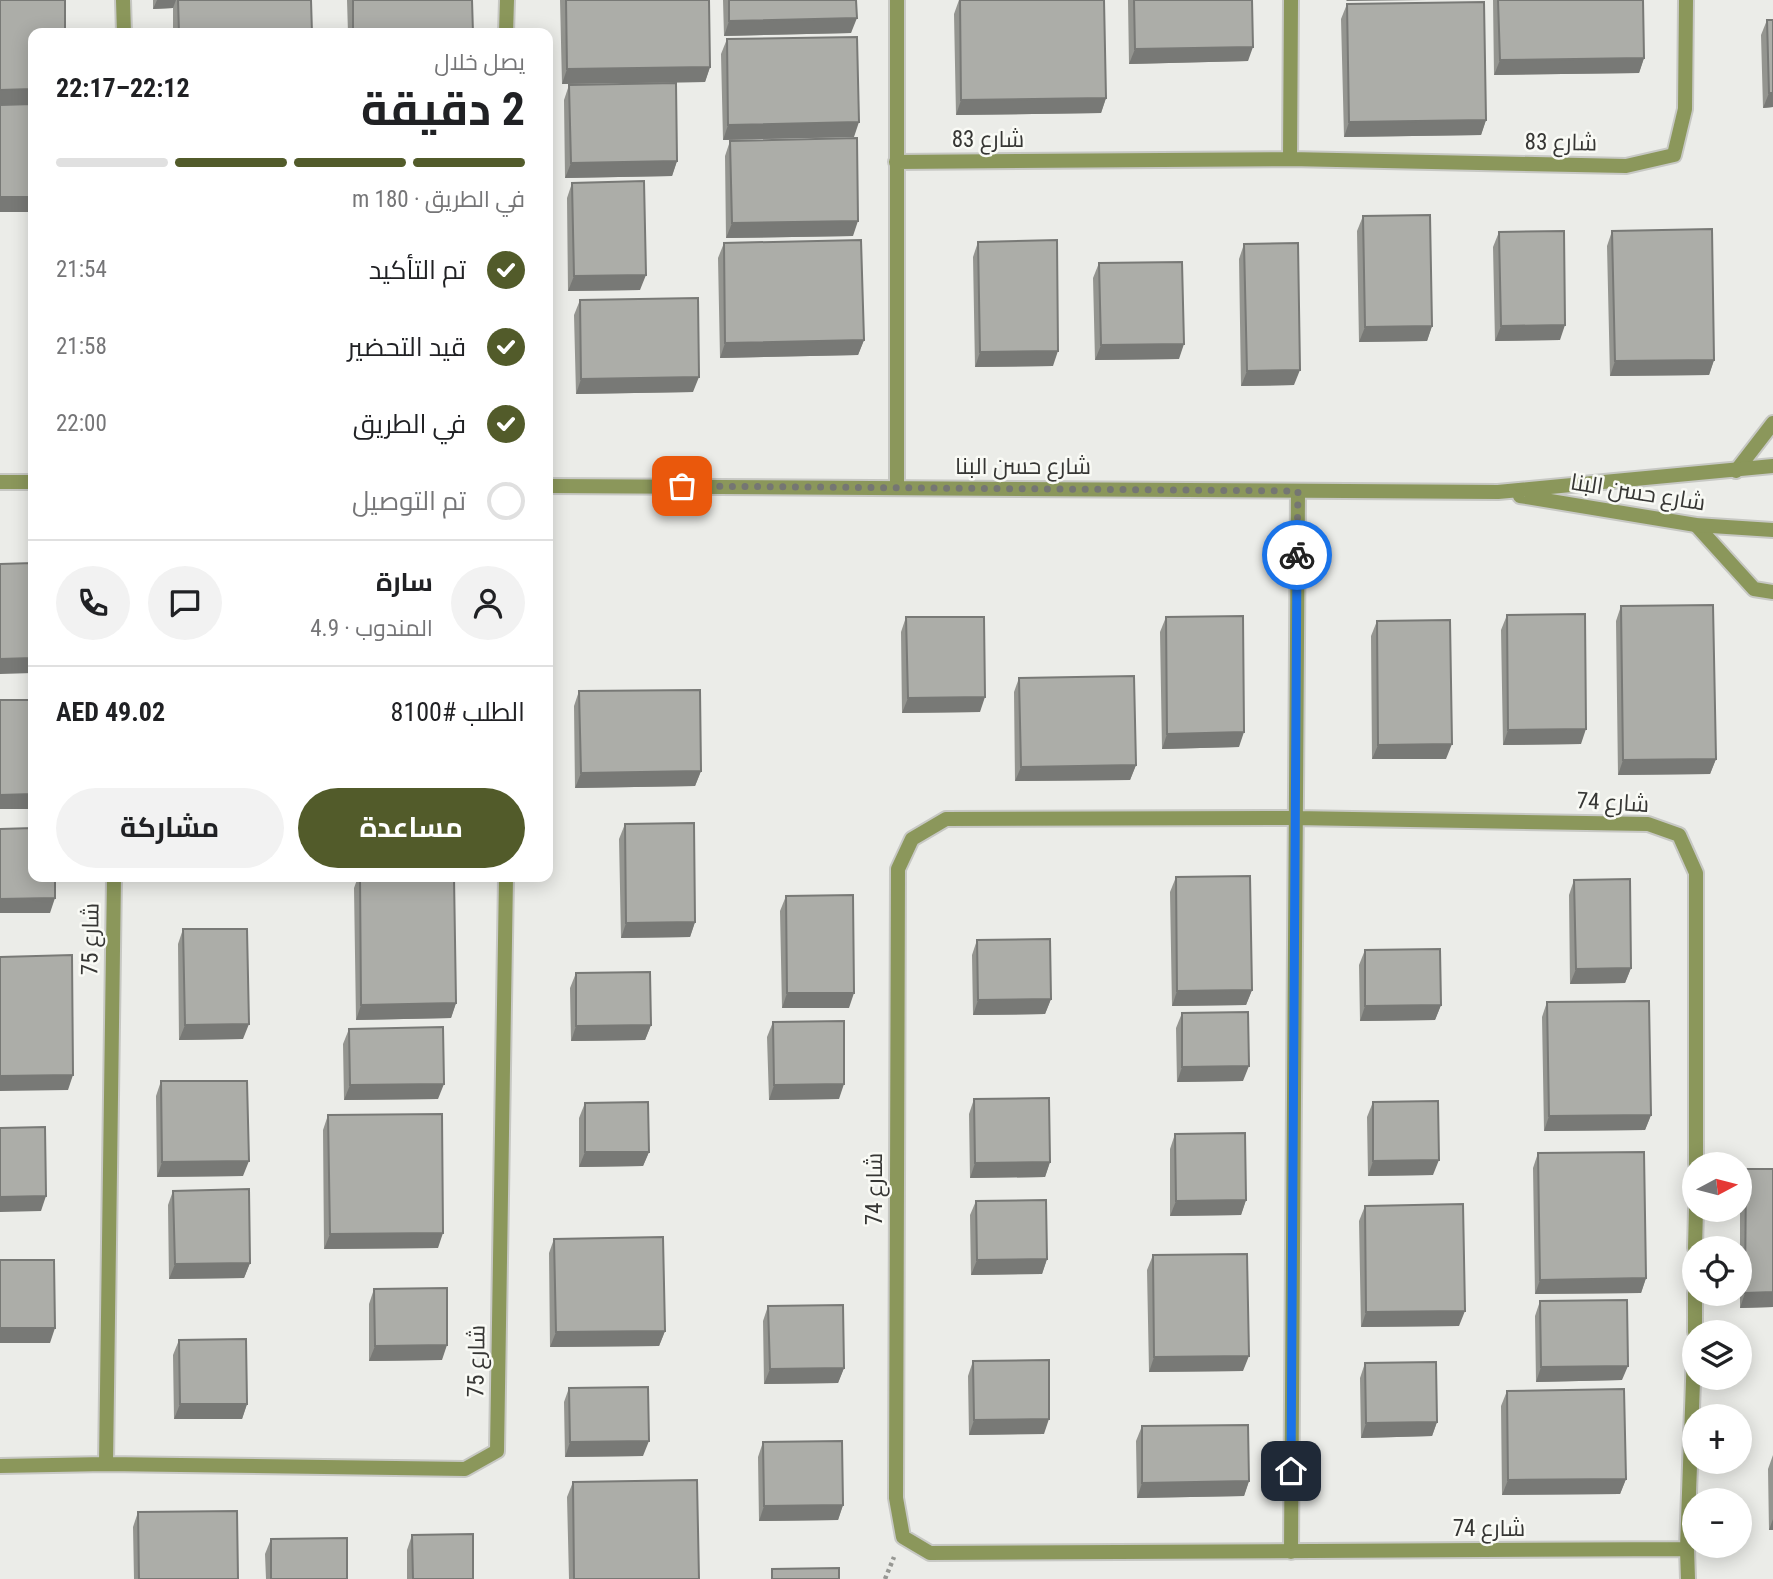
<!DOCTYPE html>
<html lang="ar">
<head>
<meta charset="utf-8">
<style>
  :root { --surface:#fff; --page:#f2f2f2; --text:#202124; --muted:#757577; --line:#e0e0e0; --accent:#525b2a }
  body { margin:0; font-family:"Roboto Condensed",Cairo,sans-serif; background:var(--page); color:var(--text); direction:rtl; height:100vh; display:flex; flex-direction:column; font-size:26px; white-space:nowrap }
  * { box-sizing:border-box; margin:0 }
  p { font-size:23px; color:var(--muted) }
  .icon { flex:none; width:38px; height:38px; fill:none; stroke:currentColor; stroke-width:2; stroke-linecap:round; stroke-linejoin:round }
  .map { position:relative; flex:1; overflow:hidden; direction:ltr }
  .sheet { position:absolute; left:28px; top:28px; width:525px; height:854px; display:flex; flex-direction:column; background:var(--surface); border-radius:14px; box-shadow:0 4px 18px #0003; direction:rtl }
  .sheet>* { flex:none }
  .needle { width:46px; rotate:83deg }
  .controls { position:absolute; left:1682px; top:1152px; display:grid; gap:14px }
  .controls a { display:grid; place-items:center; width:70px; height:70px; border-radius:50%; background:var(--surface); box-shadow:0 4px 18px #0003; font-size:35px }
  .pin { position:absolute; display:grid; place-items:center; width:60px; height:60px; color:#fff; margin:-30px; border-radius:14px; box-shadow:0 4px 10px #0006 }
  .courier { position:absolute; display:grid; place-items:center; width:70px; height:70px; margin:-35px; border:5px solid #1a73e8; border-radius:50%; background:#fff; color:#222; box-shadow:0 2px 9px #0007 }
  .head em { font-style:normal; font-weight:700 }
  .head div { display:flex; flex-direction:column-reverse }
  .head { display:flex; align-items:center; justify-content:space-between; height:119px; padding:0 28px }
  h1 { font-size:46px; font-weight:700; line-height:52px }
  .bar { display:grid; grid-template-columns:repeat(4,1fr); gap:10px 7px; align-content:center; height:84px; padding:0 28px }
  .bar i { height:9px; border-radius:5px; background:var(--line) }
  .bar .selected { background:var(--accent) }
  .bar p { grid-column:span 4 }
  .line { display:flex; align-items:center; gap:18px; padding:0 28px; border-top:2px solid var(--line) }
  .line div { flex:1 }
  .round { display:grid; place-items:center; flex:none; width:74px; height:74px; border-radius:37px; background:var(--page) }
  ol { padding:0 28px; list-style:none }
  li { display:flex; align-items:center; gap:21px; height:77px }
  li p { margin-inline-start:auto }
  li .icon { padding:7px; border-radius:50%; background:var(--accent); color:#fff; stroke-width:4 }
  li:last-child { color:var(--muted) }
  li i { width:38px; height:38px; border:4px solid var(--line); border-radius:50% }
  .cta { display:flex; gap:14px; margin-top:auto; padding:14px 28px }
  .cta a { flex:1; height:80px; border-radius:42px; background:var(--accent); color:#fff; font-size:28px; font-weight:700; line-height:80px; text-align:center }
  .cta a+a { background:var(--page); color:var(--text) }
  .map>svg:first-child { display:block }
</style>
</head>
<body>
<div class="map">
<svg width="1773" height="1579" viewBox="0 0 1773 1579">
  <rect width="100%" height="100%" fill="#ebece8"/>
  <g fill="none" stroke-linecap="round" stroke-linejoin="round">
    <g stroke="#c7c8c4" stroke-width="18">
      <path id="service" d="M1736 471 1773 423
        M1696 525 1754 589 1773 592"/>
    </g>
    <g stroke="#c7c8c4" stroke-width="18">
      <path id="minor" d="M123 0 124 33
        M897 0V488
        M506 33 507 0
        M1290 159 1291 0
        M896 162 1290 159 1626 166 1674 155 1685 109 1686 0
        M1695 1248 1696 1209
        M1695 1332V1293
        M106 1464 114 877
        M0 1466 106 1464 465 1469 497 1451 506 877
        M1687 1549 930 1553 903 1537 896 1498 898 869 912 839 946 819 1295 818 1648 824 1679 835 1696 873V1164
        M1291 1552 1298 491
        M1688 1579 1687 1549 1694 1353"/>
    </g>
    <g stroke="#c7c8c4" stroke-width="18">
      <path id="tertiary" d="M0 482H33
        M548 486 1498 492 1773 466
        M1520 496 1696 525 1773 530"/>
    </g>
    <path stroke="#969793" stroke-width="4.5" stroke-dasharray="3.5 3.5" stroke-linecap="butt" d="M885 1579 894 1557"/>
    <use href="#service" stroke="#8b975b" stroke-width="14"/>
    <use href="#minor" stroke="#8b975b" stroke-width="14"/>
    <use href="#tertiary" stroke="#8b975b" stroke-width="14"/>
  </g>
  <path fill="#949590" d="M153 0H311L312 33H173V8L153 9Z
    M347 0H472L473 33H348Z
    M560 0H709L710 67 705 82 562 84Z
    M723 0H856L851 33 724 36Z
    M959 0 1106 98 1101 113 956 115 954 14Z
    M1128 0H1252L1248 61 1129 64Z
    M1493 0H1643L1644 58 1639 73 1494 75Z
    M1347 4 1486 120 1481 135 1344 137 1341 19Z
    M1767 20H1773V107L1763 108 1761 35Z
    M727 39 854 137 723 140 721 54Z
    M569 85 677 161 672 176 565 178 564 100Z
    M730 141 853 236 726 238 725 156Z
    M572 183 640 290 568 291 567 198Z
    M1363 216 1432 326 1427 341 1359 342 1357 231Z
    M1612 231 1714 360 1709 375 1610 376 1607 246Z
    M1499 232 1560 340 1495 341 1493 247Z
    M978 242 1053 366 975 367 973 257Z
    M724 243 864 340 858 355 720 358 718 258Z
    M1244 244 1294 385 1241 386 1239 259Z
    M1099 263 1179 359 1095 360 1093 278Z
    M580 300 693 392 576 394 574 315Z
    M1621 606 1716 759 1710 774 1618 775 1616 621Z
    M1507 615 1581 744 1503 745 1501 630Z
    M906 617 980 712 902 713 901 632Z
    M1166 617 1239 747 1162 749 1160 632Z
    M1377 621 1446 759H1372L1371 636Z
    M1019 678 1136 765 1130 780 1015 781 1014 692Z
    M579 691 701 771 695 786 575 788 574 706Z
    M625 824 695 922 690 937 621 938 619 839Z
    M358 877H454L456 1003 451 1018 356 1020 354 888Z
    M1176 877 1252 990 1246 1005 1172 1006 1170 892Z
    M1574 880 1631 968 1625 983 1570 984 1569 895Z
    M786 896 849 1008H782L780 911Z
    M183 929 243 1039 179 1040 178 944Z
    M977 940 1051 999 1045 1014 973 1015 972 955Z
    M1365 950 1441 1005 1435 1020 1360 1021 1359 965Z
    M576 973 651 1025 645 1040 571 1041 570 988Z
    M1547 1002 1651 1115 1645 1130 1544 1131 1542 1017Z
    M1182 1013 1243 1081 1177 1082 1176 1028Z
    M773 1022 839 1099 769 1100 767 1037Z
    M349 1029 438 1099 344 1100 343 1044Z
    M161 1081 243 1176 157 1177 156 1096Z
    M974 1099 1050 1162 1045 1177 970 1178 969 1114Z
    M1373 1102 1433 1175 1368 1176 1367 1117Z
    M585 1103 649 1152 643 1166 579 1167V1118Z
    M328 1115 438 1248 324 1249 323 1130Z
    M1175 1134 1246 1200 1241 1215 1170 1216V1149Z
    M1538 1153 1646 1278 1641 1293 1535 1294 1533 1168Z
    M1746 1169H1773V1307L1740 1308V1184Z
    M173 1191 250 1263 244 1278 169 1279 168 1205Z
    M976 1201 1047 1259 1042 1274 971 1275 970 1215Z
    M1365 1206 1459 1326 1361 1327 1359 1221Z
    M554 1239 665 1331 659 1346 550 1347 549 1253Z
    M1153 1255 1243 1371 1149 1372 1147 1270Z
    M374 1289 442 1360 369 1361V1304Z
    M1540 1301 1622 1380 1536 1382 1535 1316Z
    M768 1306 844 1368 838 1383 764 1384 763 1321Z
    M179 1340 247 1404 242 1419H174L173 1355Z
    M973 1361 1044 1434 969 1435 968 1376Z
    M1365 1363 1437 1422 1432 1436 1361 1438 1360 1378Z
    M569 1388 643 1456 565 1457 564 1402Z
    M1507 1391 1626 1479 1620 1494 1502 1495 1501 1406Z
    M1142 1426 1249 1481 1244 1496 1137 1498 1136 1441Z
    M763 1442 843 1505 838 1520 759 1521 758 1457Z
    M1773 1455V1530H1769L1768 1469Z
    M573 1482 699 1579H569L567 1497Z
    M138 1512 238 1579H134L133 1527Z
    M412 1535 473 1579H407V1550Z
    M271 1539 347 1579H266L265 1554Z"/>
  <path fill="#787976" d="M157 0H176L173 8 153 9Z
    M1347 0H1427L1346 1Z
    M857 18 851 33 724 36 729 21Z
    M1253 47 1248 61 1129 64 1135 49Z
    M1644 58 1639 73 1494 75 1500 60Z
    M710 67 705 82 562 84 567 69Z
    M33 89V104L0 105V90Z
    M1769 93H1773V107L1763 108Z
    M1106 98 1101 113 956 115 961 100Z
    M1486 120 1481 135 1344 137 1349 122Z
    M859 122 854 137 723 140 728 125Z
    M677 161 672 176 565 178 571 163Z
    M0 197H33V212H0Z
    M858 221 853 236 726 238 732 223Z
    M646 275 640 290 568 291 574 276Z
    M1565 325 1560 340 1495 341 1501 326Z
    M1432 326 1427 341 1359 342 1365 327Z
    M864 340 858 355 720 358 725 343Z
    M1184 344 1179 359 1095 360 1101 345Z
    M1058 351 1053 366 975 367 980 352Z
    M1714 360 1709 375 1610 376 1615 361Z
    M1300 370 1294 385 1241 386 1247 371Z
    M699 377 693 392 576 394 581 379Z
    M33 658V673L0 674V659Z
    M985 697 980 712 902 713 908 698Z
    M1586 729 1581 744 1503 745 1508 730Z
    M1244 732 1239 747 1162 749 1167 734Z
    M1452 744 1446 759H1372L1378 745Z
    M1716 759 1710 774 1618 775 1623 760Z
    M1136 765 1130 780 1015 781 1021 767Z
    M701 771 695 786 575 788 581 773Z
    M33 794V809H0V795Z
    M55 898 50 913H0V899Z
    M695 922 690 937 621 938 626 923Z
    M1631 968 1625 983 1570 984 1576 969Z
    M1252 990 1246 1005 1172 1006 1177 991Z
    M787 993H854L849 1008H782Z
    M1051 999 1045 1014 973 1015 978 1000Z
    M456 1003 451 1018 356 1020 361 1005Z
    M1441 1005 1435 1020 1360 1021 1365 1006Z
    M249 1024 243 1039 179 1040 185 1025Z
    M651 1025 645 1040 571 1041 576 1026Z
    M1249 1066 1243 1081 1177 1082 1182 1067Z
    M73 1075 68 1090 0 1091V1076Z
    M444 1084 438 1099 344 1100 350 1085Z
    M844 1084 839 1099 769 1100 774 1085Z
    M1651 1115 1645 1130 1544 1131 1549 1116Z
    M585 1152H649L643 1166 579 1167Z
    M1439 1160 1433 1175 1368 1176 1373 1161Z
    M249 1161 243 1176 157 1177 162 1162Z
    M1050 1162 1045 1177 970 1178 975 1163Z
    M46 1196 41 1211 0 1212V1197Z
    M1246 1200 1241 1215 1170 1216 1176 1201Z
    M443 1233 438 1248 324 1249 330 1234Z
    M1047 1259 1042 1274 971 1275 977 1260Z
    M250 1263 244 1278 169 1279 175 1264Z
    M1646 1278 1641 1293 1535 1294 1540 1280Z
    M1773 1292V1307L1740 1308 1745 1293Z
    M1465 1311 1459 1326 1361 1327 1366 1312Z
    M0 1328H55L50 1343H0Z
    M665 1331 659 1346 550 1347 556 1332Z
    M447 1345 442 1360 369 1361 375 1346Z
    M1249 1356 1243 1371 1149 1372 1154 1357Z
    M1628 1366 1622 1380 1536 1382 1541 1367Z
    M844 1368 838 1383 764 1384 770 1369Z
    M180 1404H247L242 1419H174Z
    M1049 1419 1044 1434 969 1435 974 1420Z
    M1437 1422 1432 1436 1361 1438 1366 1423Z
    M649 1441 643 1456 565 1457 570 1442Z
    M1626 1479 1620 1494 1502 1495 1508 1480Z
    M1249 1481 1244 1496 1137 1498 1142 1483Z
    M843 1505 838 1520 759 1521 764 1506Z
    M1773 1519V1530H1769Z"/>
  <path fill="#acada8" stroke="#787976" stroke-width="2" d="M0 0H65V33H33V89L0 90Z
    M178 0H311L312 33H179Z
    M353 0H472L473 33H353Z
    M566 0H709L710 67 567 69Z
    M729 0H856L857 18 729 21Z
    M960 0H1104L1106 98 961 100Z
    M1134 0H1252L1253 47 1135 49Z
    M1498 0H1643L1644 58 1500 60Z
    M1484 2 1486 120 1349 122 1347 4Z
    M1767 20H1773V93H1769Z
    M857 37 859 122 728 125 727 39Z
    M676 83 677 161 571 163 569 85Z
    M33 104V197H0V105Z
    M857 138 858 221 732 223 730 141Z
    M644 181 646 275 574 276 572 183Z
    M1430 215 1432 326 1365 327 1363 216Z
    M1712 229 1714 360 1615 361 1612 231Z
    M1564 231 1565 325 1501 326 1499 232Z
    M861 240 864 340 725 343 724 243Z
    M1057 240 1058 351 980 352 978 242Z
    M1298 243 1300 370 1247 371 1244 244Z
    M1182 262 1184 344 1101 345 1099 263Z
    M698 298 699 377 581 379 580 300Z
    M33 563V658L0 659V564Z
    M1713 605 1716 759 1623 760 1621 606Z
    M1585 614 1586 729 1508 730 1507 615Z
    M1243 616 1244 732 1167 734 1166 617Z
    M906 617H984L985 697 908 698Z
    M1450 620 1452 744 1378 745 1377 621Z
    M1134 676 1136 765 1021 767 1019 678Z
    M700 690 701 771 581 773 579 691Z
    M0 700H33V794L0 795Z
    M694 823 695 922 626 923 625 824Z
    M33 828V877H55V898L0 899V829Z
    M1250 876 1252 990 1177 991 1176 877Z
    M360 877H454L456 1003 361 1005Z
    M1630 879 1631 968 1576 969 1574 880Z
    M853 895 854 993H787L786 896Z
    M183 929H247L249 1024 185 1025Z
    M1050 939 1051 999 978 1000 977 940Z
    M1440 949 1441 1005 1365 1006V950Z
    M72 955 73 1075 0 1076V957Z
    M650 972 651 1025 576 1026V973Z
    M1649 1001 1651 1115 1549 1116 1547 1002Z
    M1248 1012 1249 1066 1182 1067V1013Z
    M844 1021V1084L774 1085 773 1022Z
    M443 1027 444 1084 350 1085 349 1029Z
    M161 1081H247L249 1161 162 1162Z
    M1049 1098 1050 1162 975 1163 974 1099Z
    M1438 1101 1439 1160 1373 1161V1102Z
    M648 1102 649 1152H585V1103Z
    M442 1114 443 1233 330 1234 328 1115Z
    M45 1127 46 1196 0 1197V1128Z
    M1245 1133 1246 1200 1176 1201 1175 1134Z
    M1644 1152 1646 1278 1540 1280 1538 1153Z
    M1746 1169H1773V1292L1745 1293Z
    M249 1189 250 1263 175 1264 173 1191Z
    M1046 1200 1047 1259 977 1260 976 1201Z
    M1463 1204 1465 1311 1366 1312 1365 1206Z
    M663 1237 665 1331 556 1332 554 1239Z
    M1247 1254 1249 1356 1154 1357 1153 1255Z
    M0 1260H54L55 1328H0Z
    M447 1288V1345L375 1346 374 1289Z
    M1627 1300 1628 1366 1541 1367 1540 1301Z
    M843 1305 844 1368 770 1369 768 1306Z
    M246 1339 247 1404H180L179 1340Z
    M1049 1360V1419L974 1420 973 1361Z
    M1436 1362 1437 1422 1366 1423 1365 1363Z
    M648 1387 649 1441 570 1442 569 1388Z
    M1624 1389 1626 1479 1508 1480 1507 1391Z
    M1248 1425 1249 1481 1142 1483V1426Z
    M842 1441 843 1505 764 1506 763 1442Z
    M697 1480 699 1579H574L573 1482Z
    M237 1511 238 1579H139L138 1512Z
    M473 1534V1579H413L412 1535Z
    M347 1538V1579H271V1539Z
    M839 1568V1579H772V1569Z"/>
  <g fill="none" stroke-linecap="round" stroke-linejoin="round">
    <path stroke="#757673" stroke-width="7" stroke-dasharray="0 12.6" d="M682 486 1298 491 1297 555"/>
    <path stroke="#1a73e8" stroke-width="9" d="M1291 1471 1297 555"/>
  </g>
  <g text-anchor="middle" stroke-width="5" stroke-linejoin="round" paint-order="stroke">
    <g font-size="23" fill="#363634" stroke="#f9faf5">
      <text x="988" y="147">شارع 83</text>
      <text transform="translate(1561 142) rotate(1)" y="8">شارع 83</text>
      <text x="1023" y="474">شارع حسن البنا</text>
      <text transform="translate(1638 492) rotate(9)" y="8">شارع حسن البنا</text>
      <text transform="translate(1613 802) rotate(3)" y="8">شارع 74</text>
      <text transform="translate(90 939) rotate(-89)" y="8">شارع 75</text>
      <text transform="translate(874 1189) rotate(-90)" y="8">شارع 74</text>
      <text transform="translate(476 1361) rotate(-89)" y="8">شارع 75</text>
      <text x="1489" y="1536">شارع 74</text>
    </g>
  </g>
</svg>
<div class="controls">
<a><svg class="needle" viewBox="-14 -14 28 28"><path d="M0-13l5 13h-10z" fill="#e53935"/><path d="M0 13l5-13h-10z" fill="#757577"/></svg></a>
<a><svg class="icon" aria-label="locate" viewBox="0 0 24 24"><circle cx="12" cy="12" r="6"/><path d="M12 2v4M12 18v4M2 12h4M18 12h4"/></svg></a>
<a><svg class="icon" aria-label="layers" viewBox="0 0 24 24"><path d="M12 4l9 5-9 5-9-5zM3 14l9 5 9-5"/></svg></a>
<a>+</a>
<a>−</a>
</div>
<div class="pin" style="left:682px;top:486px;background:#ea580c"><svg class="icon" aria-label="bag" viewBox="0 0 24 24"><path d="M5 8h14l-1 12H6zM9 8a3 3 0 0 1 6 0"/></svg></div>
<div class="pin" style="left:1291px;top:1471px;background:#1f2937"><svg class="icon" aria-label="home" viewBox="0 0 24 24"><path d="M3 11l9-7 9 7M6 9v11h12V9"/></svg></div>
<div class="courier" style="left:1297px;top:555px"><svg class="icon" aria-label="bike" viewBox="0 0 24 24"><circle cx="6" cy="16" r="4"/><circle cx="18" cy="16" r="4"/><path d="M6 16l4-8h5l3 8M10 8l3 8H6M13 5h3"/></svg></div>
<section class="sheet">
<div class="head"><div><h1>2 دقيقة</h1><p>يصل خلال</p></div><em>22:12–22:17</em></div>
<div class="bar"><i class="selected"></i><i class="selected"></i><i class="selected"></i><i></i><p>في الطريق · 180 m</p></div>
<ol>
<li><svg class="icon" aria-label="check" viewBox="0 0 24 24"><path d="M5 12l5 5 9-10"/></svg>تم التأكيد<p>21:54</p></li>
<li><svg class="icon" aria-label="check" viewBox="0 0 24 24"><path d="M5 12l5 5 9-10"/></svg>قيد التحضير<p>21:58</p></li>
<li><svg class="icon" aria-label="check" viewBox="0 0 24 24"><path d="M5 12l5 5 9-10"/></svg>في الطريق<p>22:00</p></li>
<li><i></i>تم التوصيل</li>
</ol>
<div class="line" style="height:126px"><a class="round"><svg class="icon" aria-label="person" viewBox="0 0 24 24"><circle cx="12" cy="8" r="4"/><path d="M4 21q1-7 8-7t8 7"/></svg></a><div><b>سارة</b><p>المندوب · 4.9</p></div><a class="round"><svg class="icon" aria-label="chat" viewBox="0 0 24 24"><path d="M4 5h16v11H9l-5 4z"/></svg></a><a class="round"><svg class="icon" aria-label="phone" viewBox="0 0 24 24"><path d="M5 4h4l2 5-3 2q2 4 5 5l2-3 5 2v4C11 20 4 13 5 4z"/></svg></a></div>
<div class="line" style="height:91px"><div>الطلب #8100</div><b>AED 49.02</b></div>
<div class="cta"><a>مساعدة</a><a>مشاركة</a></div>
</section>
</div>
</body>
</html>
